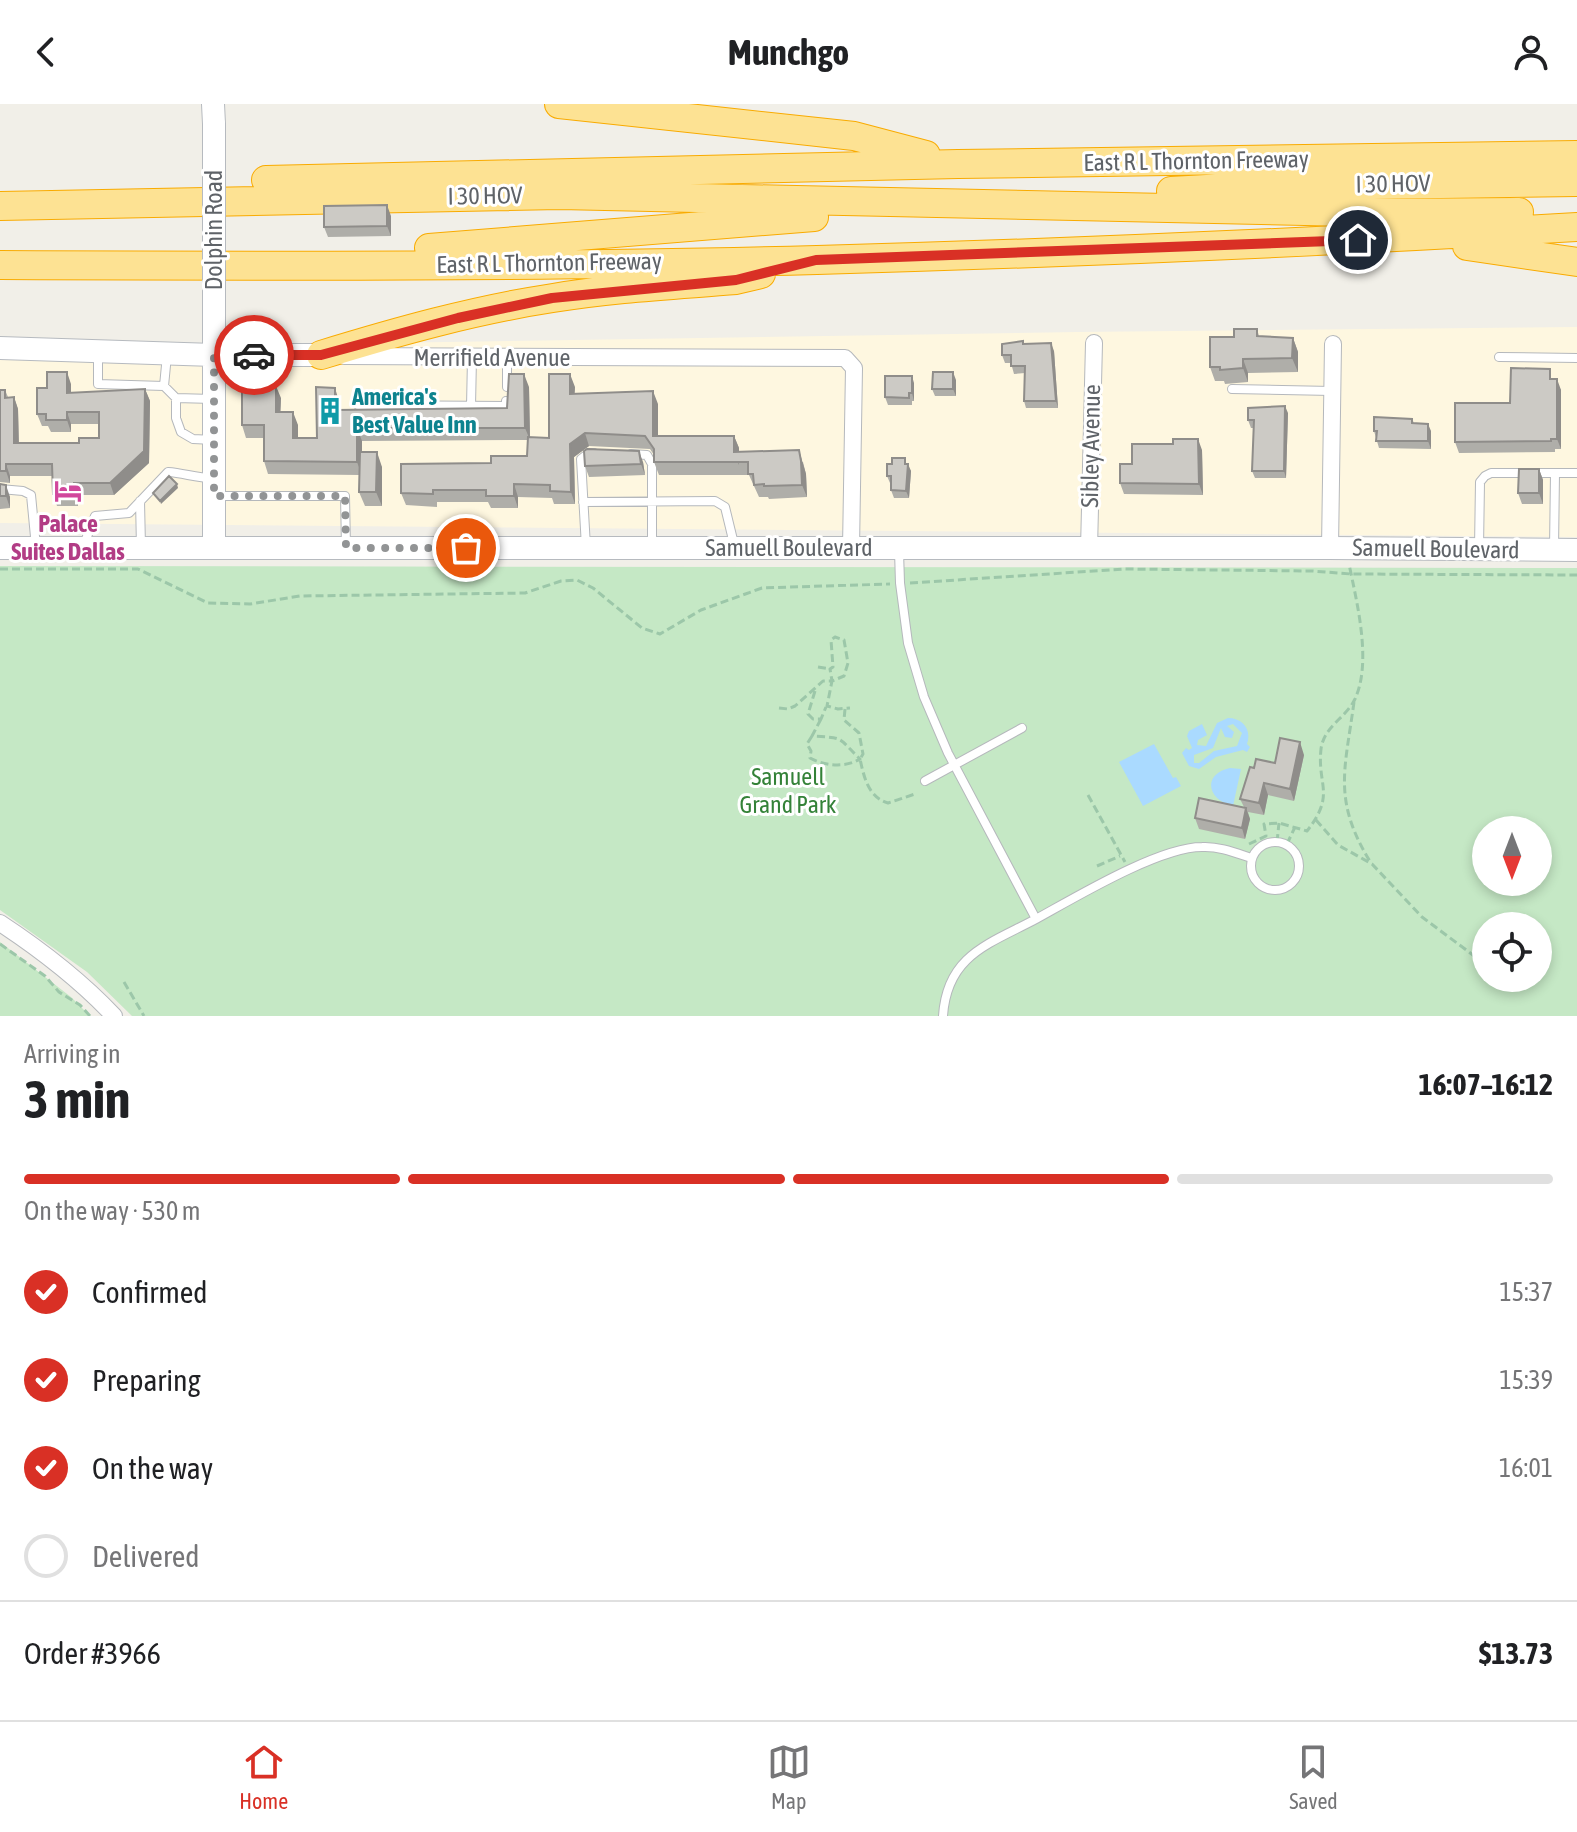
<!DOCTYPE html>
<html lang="en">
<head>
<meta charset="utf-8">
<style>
  :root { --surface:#fff; --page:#f2f2f2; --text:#202124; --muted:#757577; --line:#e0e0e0; --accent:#d93025 }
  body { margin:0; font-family:"Asap Condensed",sans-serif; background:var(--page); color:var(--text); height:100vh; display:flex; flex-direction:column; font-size:30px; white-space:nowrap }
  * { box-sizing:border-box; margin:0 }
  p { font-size:26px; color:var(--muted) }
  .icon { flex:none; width:44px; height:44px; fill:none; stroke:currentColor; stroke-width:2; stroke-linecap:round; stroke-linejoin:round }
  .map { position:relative; height:912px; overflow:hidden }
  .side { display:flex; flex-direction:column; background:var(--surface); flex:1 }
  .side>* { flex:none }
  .needle { width:52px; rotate:180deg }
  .controls { position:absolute; left:1472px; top:712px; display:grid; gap:16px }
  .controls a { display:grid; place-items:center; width:80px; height:80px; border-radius:50%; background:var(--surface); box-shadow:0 4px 12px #0003; font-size:40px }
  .pin { position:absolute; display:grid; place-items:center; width:68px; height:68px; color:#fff; margin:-34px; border:4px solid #fff; border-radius:50%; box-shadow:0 2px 8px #0007 }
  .courier { position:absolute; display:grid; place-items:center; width:80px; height:80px; margin:-40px; border:6px solid #d93025; border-radius:50%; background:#fff; color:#222; box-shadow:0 2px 10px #0007 }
  .headline em { font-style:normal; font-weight:700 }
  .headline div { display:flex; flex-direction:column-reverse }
  .headline { display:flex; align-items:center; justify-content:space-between; height:136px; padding:0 24px }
  h1 { font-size:52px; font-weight:700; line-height:60px }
  .bar { display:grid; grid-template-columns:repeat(4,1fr); gap:12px 8px; align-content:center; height:96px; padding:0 24px }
  .bar i { height:10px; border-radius:6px; background:var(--line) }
  .bar .current { background:var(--accent) }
  .bar p { grid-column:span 4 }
  .line { display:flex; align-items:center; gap:20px; padding:0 24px; border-top:2px solid var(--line) }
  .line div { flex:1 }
  ol { padding:0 24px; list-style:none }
  li { display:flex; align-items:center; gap:24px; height:88px }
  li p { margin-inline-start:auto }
  li .icon { padding:8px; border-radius:50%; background:var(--accent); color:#fff; stroke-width:4 }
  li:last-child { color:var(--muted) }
  li i { width:44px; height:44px; border:4px solid var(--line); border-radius:50% }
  header { display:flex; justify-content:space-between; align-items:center; height:104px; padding:0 24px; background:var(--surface); font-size:36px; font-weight:700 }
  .tab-bar { display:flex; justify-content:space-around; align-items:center; height:112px; border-top:2px solid var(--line); background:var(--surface); font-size:22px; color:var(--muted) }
  .tab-bar a { display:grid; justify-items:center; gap:4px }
  .tab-bar .current { color:var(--accent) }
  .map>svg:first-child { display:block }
</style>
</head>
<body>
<header><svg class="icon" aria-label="back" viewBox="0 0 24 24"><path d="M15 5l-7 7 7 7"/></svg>Munchgo<svg class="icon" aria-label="person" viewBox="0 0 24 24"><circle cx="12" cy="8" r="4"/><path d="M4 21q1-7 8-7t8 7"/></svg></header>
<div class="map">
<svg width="1577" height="912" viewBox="0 0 1577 912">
  <rect width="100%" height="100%" fill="#f1efe8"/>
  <path fill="#fef7e0" d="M1577 223V433L0 419V245L1078 228Z"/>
  <path fill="#c5e8c5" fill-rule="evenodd" d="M0 462 1577 464V912H132L87 868 0 806ZM1486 726H1538V778H1486ZM1486 822H1538V874H1486Z
    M0 838 71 893 90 912H0Z"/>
  <path fill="#aadaff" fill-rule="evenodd" d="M1228 614C1243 614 1252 626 1247 640L1250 643 1247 648 1243 646 1216 653 1199 665 1189 662 1182 649 1186 644 1189 646 1192 644 1187 632 1189 627 1202 620 1207 631 1198 636 1197 641 1206 642 1217 619ZM1233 620 1242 629 1237 642 1214 647 1199 659H1194V651L1213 644 1221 624 1225 633 1232 634 1234 628 1227 622Z
    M1154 640 1173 674 1176 673 1181 682 1143 702 1119 658Z
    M1230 664 1241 665 1233 702C1207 696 1202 670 1230 664Z"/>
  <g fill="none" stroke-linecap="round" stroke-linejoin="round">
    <g stroke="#b5b8bc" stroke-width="10">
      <path id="lane" d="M98 250V280L164 282 176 294 213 295
        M1499 253 1577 254
        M164 282 167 251
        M507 283V254
        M1232 285 1332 287
        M176 294V314L181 328 193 335 214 336
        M358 301 506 302V297
        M471 302 472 254
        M631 350 647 351 652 360V444
        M0 385 23 387 31 391 36 443
        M214 392H345L346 443
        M140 397 141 443
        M583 398 715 397 725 403 734 440
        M83 443 95 412 129 409 168 368C184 369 196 374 212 374
        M586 443 581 355 589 349H594
        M1479 444 1480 378 1485 372 1491 369H1577
        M1554 445 1555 369
        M899 447 900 479 908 539 924 593 948 649 1036 815C989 840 947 851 943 912
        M925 677 1022 624
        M1251 762a24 24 0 1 1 48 0a24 24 0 1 1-48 0Z
        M1036 815C1076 793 1159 743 1202 743 1219 742 1236 749 1251 754"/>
    </g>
    <g stroke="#b5b8bc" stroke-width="18">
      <path id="street" d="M344 252 845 254 854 264 851 444
        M1330 444 1333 240
        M1089 445 1094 239
        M0 819C41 846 80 876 114 912"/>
    </g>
    <g stroke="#b6babf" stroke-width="24">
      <path id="secondary" d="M213 0 214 20
        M214 207V444
        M0 244 214 251H321
        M0 444H1330L1577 446"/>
    </g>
    <g stroke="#f9ab00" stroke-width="30">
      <path id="highway" d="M559 0 854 32 926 51
        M266 76 958 60 1577 51
        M1171 87 1243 83 1577 78
        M0 102 560 91 1398 109 1519 108
        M1467 142 1577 158
        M429 144 814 113
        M0 161C272 162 545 163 817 156 1070 149 1324 138 1577 123
        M321 251C396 228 474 206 553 194 613 184 675 181 736 176L761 170"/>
    </g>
    <path stroke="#9cc7a9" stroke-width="3" stroke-dasharray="8 4" stroke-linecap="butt" d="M0 465H138L208 499 250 500 300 492 525 489 561 477 577 476 593 484 642 524 660 530 701 506 762 484 890 480
      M910 479 1125 465 1312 467 1351 470 1577 471
      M818 563 830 565
      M815 587 808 610 813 615H821L826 603
      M1354 598C1345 666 1332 696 1371 759
      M779 604 788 605 795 602 823 577H832L830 565 833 563 831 536 835 533 844 536 848 559 844 572 832 577 827 602 838 605 850 604
      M845 605 844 616 859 629 863 650 860 655C864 673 868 693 888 699L915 690
      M812 632 807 640 811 647 810 654C825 662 845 664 860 655 837 633 846 634 812 632L821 615
      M1088 691 1125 758
      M1316 716 1338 741 1372 760 1422 813 1477 854 1486 855
      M1277 738 1279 719
      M1249 740 1266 732 1264 720 1279 719 1307 727C1336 690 1317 682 1321 645 1324 622 1346 614 1355 595 1372 558 1357 499 1349 460
      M1287 740 1295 723
      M1097 762 1120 752
      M0 840 45 872 59 888 80 901 90 912
      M124 878 144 912"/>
    <use href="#lane" stroke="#fff" stroke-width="8"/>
    <use href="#street" stroke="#fff" stroke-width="16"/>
    <use href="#secondary" stroke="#fff" stroke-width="22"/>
    <use href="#highway" stroke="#fde293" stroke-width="28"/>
    <g stroke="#b6babf" stroke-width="24" stroke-linecap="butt">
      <path id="secondary-bridge" d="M214 20V207"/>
    </g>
    <use href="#secondary-bridge" stroke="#fff" stroke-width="22"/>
  </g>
  <path fill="#afaea9" d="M391 112V132L328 133 324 123Z
    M1257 225 1259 232 1293 234 1298 248V268L1248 269V278L1225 280 1224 277H1215L1210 263 1234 233Z
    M1023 237 1024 240 1054 247 1058 304H1026L1024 297 1025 269 1014 270 1011 259H1005L1002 251Z
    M1554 275 1561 286V345H1555V348L1459 349 1455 338Z
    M956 276V292H935L932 285Z
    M914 279V297H912V301H888L885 293Z
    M71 280V289L145 285 150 297 149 359 114 391H78V402H57L53 390 52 372H10V379L0 378V286H5L8 293H14L18 305 19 339H79L99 334V320H71V328H51L48 322H42L37 310 47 284Z
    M529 283 530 333 549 334 575 283 574 290 658 300V332H734L739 344V348L803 358 806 370 807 393 769 395 768 393H759L749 371H659L654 358V351L650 345 589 342 574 353 575 400H554L552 394 518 393V404H491L488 398H437V403L406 401 401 389 491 359 527 352 528 336 362 337V348L382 363V402H365L359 388 360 371 268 370 264 357V334H246L242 321 281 294 280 308 298 321V334H317L339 297V306L507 304Z
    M1288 309 1286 374H1255L1252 367 1254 324H1251L1248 316Z
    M1412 315 1414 319 1431 327V345L1379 344 1374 327Z
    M1173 340 1202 346 1203 391 1124 390 1120 379 1132 360Z
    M643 358 645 371 589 373 585 362Z
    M906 360 911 367 909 394H894L891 386V379H890L887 372Z
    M1539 365 1543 376V400H1522L1518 389Z
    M0 380 10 393V404L0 405Z
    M1304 651 1294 697 1268 691 1264 711 1248 708 1250 715 1245 735 1199 725 1195 714 1244 703 1240 695 1254 664Z"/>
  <path fill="#8f8d8a" d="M387 101 391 112V132L387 122Z
    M1293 234 1298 248V268L1292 254Z
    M1051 239 1054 247 1058 304 1056 297Z
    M1243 255 1248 269V278L1243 264Z
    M67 268 71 280V302L67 289Z
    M953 268 956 276V292L953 285Z
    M524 270 529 283 530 336 525 324Z
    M570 270 575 283 574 303 570 290Z
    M912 272 914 279V297L912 289Z
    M1557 275 1561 286V345L1557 335Z
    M276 282 281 294 280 321 276 308Z
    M335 284 339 297 340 319 335 306Z
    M145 285 150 297 149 359 114 391 110 379Z
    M653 287 658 300V344L653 332Z
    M14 293 18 305 19 351 14 339Z
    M1285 302 1288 309 1286 374 1284 367Z
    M67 308 71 320V328L67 316Z
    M293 308 298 321V346L293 334Z
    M1428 320 1431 327V345L1428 337Z
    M357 324 362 337V371L357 358Z
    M585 329 589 342 574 353 575 400 571 388 570 340Z
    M734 332 739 344V361L734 348Z
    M1198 335 1202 346 1203 391 1199 380Z
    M799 346 806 370 807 393 802 381Z
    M639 347 643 358 645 371 641 360Z
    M377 348 382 363V402L376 388Z
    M6 360 10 372V379L6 367Z
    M908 360 911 367 909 394 906 387Z
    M1539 365 1543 376V400L1539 389Z
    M74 379 78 391V402L74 390Z
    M177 380 178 384 161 400 160 397Z
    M514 380 518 393V404L514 392Z
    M6 381 10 393V404L6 392Z
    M1300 638 1304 651 1294 697 1290 685Z
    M1264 679 1268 691 1264 711 1259 699Z
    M1246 704 1250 715 1245 735 1242 724Z"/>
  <path fill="#cccac5" stroke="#8f8d8a" stroke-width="2" d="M387 101V122L324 123V102Z
    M1234 225H1257V232L1293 234 1292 254 1243 255V264L1220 266V263H1210V233H1234Z
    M1023 237V240L1051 239 1056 297H1024L1025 262H1011V251H1002V240Z
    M1511 264 1550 265V275H1557V335H1551V337L1455 338V299H1510Z
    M47 268H67V289L145 285 144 347 110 379H74V390H53L52 360H6V367H0V286H5V294L14 293V339H79V334H99V308H67V316H46V310H37V284H47Z
    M933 268H953V285H932Z
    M509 270H524L525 324H357V358L264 357V321H242V281L276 282V308H293V334H317L316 283 335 284V306L507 304Z
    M549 270H570V290L653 287V332H734V348L799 346 801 357 802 381 764 382V380L754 381 753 370H748V358H654V345L645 332 585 329 570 340 571 388 550 387V381L514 380V392H486V386H433V390L401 389V360L491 359V352H527L528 333 549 334Z
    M885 272H912V289H909V294L885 293Z
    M1285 302 1284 367H1252L1254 316H1248V304Z
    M1374 313 1412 315V319L1428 320V337H1376L1377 327H1374Z
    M1173 335H1198L1199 380 1120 379V360H1132V340H1173Z
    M587 345 639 347 641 360 585 362 584 347Z
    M360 348H377L376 388H359Z
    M892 354H905V360H908L906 387 891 386V372H887V360H892Z
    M1519 365H1539V389H1518Z
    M169 372 177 380 160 397 153 389Z
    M0 380 6 381V392H0Z
    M1280 634 1300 638 1290 685 1264 679 1259 699 1240 695 1250 663 1254 664 1256 655 1275 659Z
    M1199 694 1246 704 1242 724 1195 714Z"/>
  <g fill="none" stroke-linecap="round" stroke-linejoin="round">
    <path stroke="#929495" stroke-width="8" stroke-dasharray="0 14.4" d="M254 251H214V392H345L346 444H466"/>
    <path stroke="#d93025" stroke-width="10" d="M254 251H321L458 214 552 194 736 176 816 156 1358 136"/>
  </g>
  <defs>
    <g id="building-bare" transform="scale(2.16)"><path d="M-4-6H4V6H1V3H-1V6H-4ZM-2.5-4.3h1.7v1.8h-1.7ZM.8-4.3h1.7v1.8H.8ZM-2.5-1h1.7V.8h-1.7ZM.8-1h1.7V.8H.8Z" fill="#0f9aa8" stroke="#fff" stroke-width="2.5" paint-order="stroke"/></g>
    <g id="hotel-bare" transform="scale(2.16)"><path d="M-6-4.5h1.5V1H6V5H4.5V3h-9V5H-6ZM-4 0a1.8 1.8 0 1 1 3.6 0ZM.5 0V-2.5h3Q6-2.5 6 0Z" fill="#d1479c" stroke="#fff" stroke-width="2.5" paint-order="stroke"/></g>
  </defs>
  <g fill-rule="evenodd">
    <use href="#building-bare" x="330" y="307"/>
    <use href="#hotel-bare" x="68" y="387"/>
  </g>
  <g text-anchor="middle" stroke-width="6" stroke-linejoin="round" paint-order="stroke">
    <g font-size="24" fill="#5f6368" stroke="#fff">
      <text transform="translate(1196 57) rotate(-1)" y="8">East R L Thornton Freeway</text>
      <text transform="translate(1393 80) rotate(-1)" y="8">I 30 HOV</text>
      <text transform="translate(485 92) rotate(-1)" y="8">I 30 HOV</text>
      <text transform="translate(214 126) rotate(-90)" y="8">Dolphin Road</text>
      <text transform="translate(549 159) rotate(-1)" y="8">East R L Thornton Freeway</text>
      <text x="492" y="262">Merrifield Avenue</text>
      <text transform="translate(1091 342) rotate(-89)" y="8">Sibley Avenue</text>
      <text x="789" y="452">Samuell Boulevard</text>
      <text transform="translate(1436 445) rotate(1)" y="8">Samuell Boulevard</text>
    </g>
    <g font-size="24" font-weight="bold" fill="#0d838f" stroke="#fff" text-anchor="start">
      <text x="352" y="301">America's<tspan x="352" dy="28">Best Value Inn</tspan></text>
    </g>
    <g font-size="24" font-weight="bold" fill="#b23c85" stroke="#fff">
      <text x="68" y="428">Palace<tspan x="68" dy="28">Suites Dallas</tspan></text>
    </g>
    <g font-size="24" fill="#348238" stroke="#fff">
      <text x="788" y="681">Samuell<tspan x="788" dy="28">Grand Park</tspan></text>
    </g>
  </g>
</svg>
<div class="controls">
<a><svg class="needle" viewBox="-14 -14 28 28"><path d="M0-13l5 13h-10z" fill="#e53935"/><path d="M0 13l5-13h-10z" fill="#757577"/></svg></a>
<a><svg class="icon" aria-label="locate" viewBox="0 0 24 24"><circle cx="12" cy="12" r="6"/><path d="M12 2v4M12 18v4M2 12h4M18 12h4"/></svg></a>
</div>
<div class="pin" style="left:466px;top:444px;background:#ea580c"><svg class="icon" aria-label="bag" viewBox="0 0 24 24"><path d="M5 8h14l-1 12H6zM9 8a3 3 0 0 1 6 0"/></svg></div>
<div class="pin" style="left:1358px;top:136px;background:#1f2937"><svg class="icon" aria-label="home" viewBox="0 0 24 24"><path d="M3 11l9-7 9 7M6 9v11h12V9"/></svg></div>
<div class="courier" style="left:254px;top:251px"><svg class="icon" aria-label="car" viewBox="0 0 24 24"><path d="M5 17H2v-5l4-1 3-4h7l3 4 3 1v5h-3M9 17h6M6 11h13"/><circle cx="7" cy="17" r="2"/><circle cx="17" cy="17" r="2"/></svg></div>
</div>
<section class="side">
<div class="headline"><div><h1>3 min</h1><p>Arriving in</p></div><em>16:07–16:12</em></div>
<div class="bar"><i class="current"></i><i class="current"></i><i class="current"></i><i></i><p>On the way · 530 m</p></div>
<ol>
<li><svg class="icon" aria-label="check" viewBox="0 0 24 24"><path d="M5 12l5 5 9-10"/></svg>Confirmed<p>15:37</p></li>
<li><svg class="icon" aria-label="check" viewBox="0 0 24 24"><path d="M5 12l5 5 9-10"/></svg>Preparing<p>15:39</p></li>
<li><svg class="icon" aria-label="check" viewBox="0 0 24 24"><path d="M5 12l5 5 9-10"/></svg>On the way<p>16:01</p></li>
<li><i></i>Delivered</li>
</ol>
<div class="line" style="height:104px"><div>Order #3966</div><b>$13.73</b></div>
</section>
<nav class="tab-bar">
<a class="current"><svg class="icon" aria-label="home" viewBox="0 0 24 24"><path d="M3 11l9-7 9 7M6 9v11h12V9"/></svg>Home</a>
<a><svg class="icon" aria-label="map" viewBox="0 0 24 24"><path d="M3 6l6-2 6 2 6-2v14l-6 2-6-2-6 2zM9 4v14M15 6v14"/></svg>Map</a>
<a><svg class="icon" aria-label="saved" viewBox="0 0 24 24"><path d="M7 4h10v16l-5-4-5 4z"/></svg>Saved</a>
</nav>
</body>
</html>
